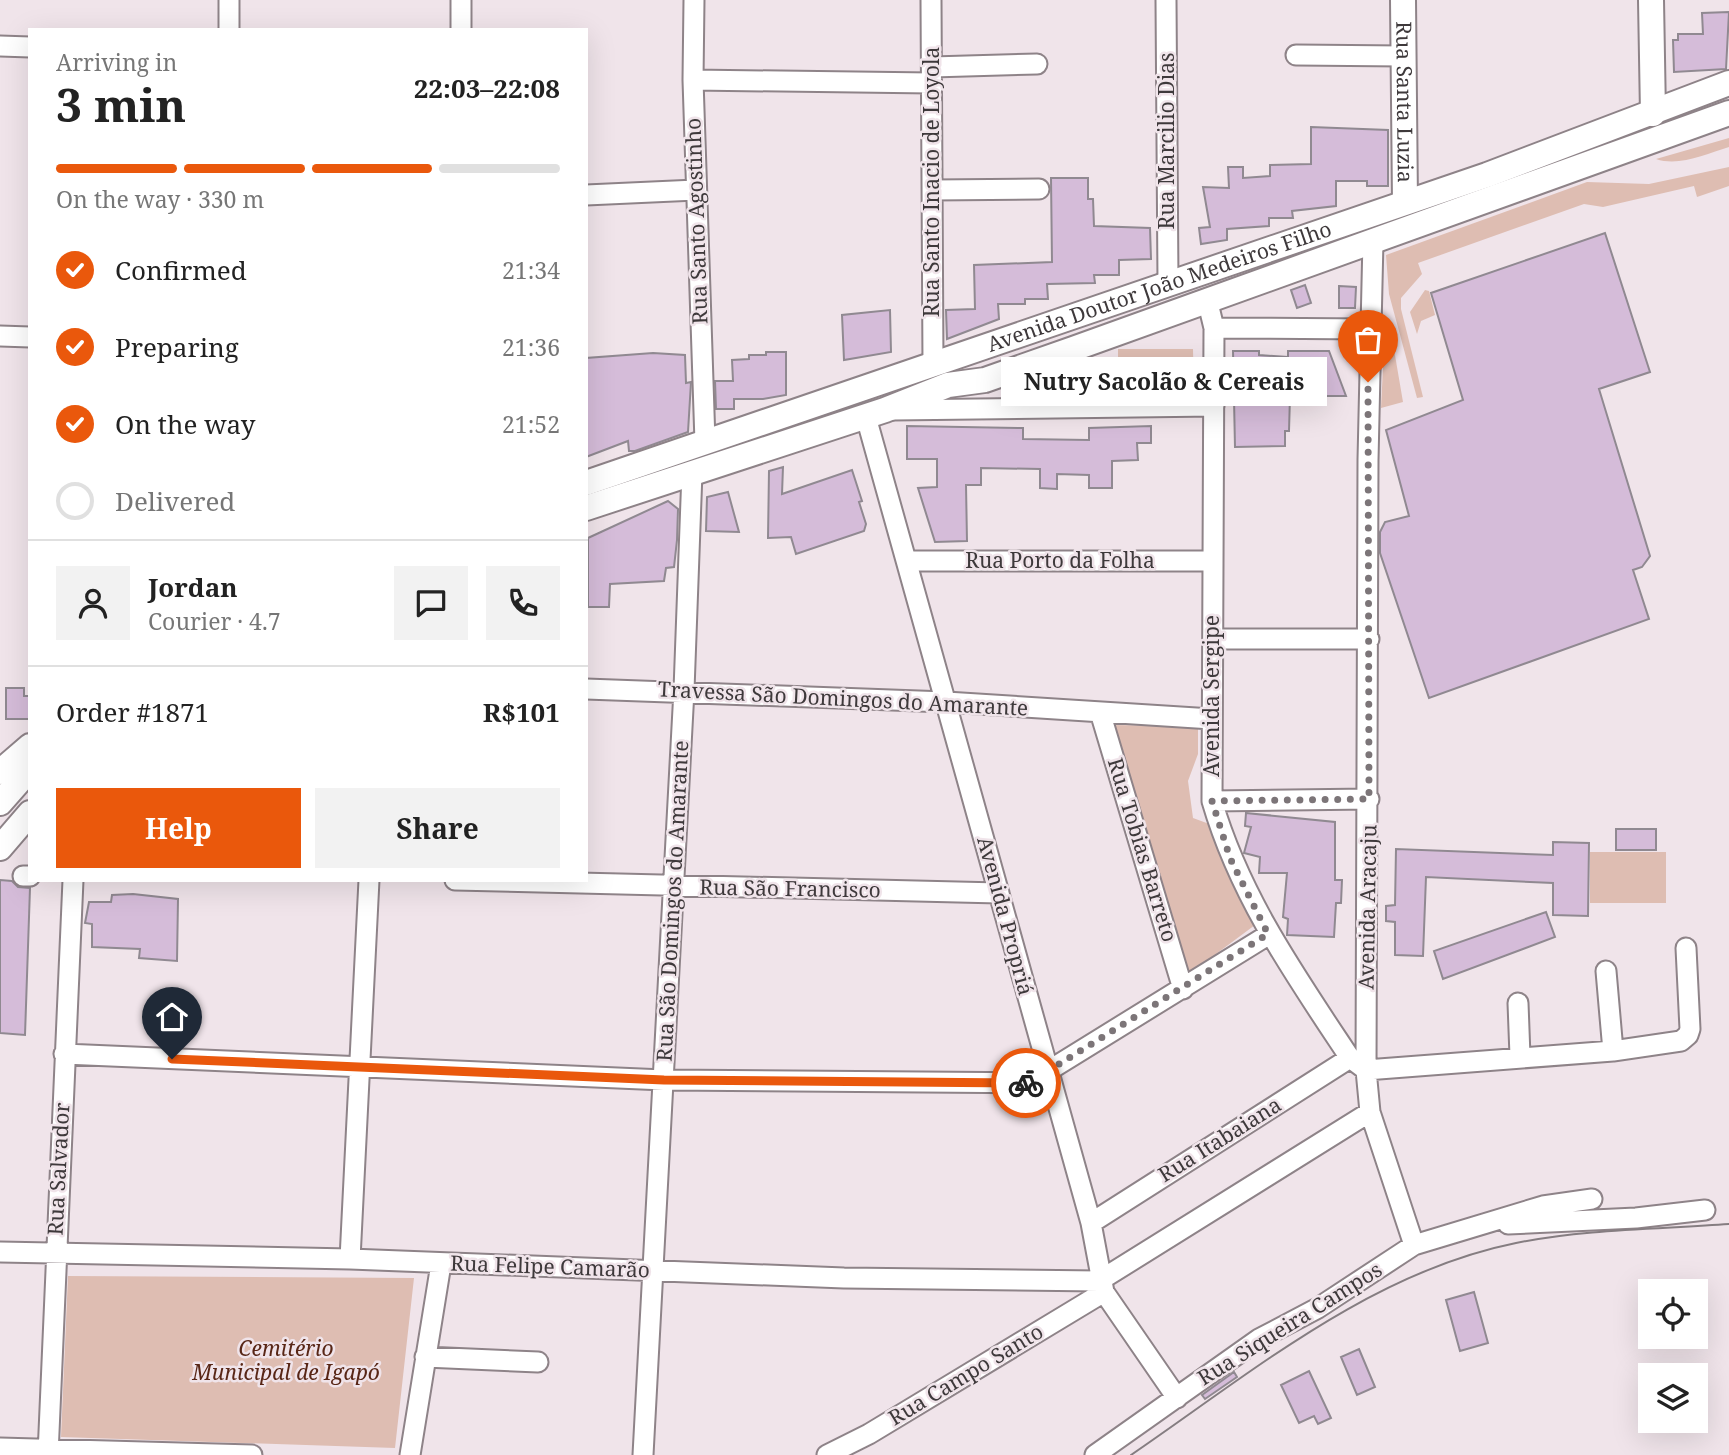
<!DOCTYPE html>
<html lang="en">
<head>
<meta charset="utf-8">
<style>
  :root { --surface:#fff; --page:#f2f2f2; --text:#222; --muted:#767676; --line:#e0e0e0; --accent:#ea580c }
  body { margin:0; font-family:"Noto Serif",serif; background:var(--page); color:var(--text); height:100vh; display:flex; flex-direction:column; font-size:26px; white-space:nowrap }
  * { box-sizing:border-box; margin:0 }
  p { font-size:23px; color:var(--muted) }
  .icon { flex:none; width:38px; height:38px; fill:none; stroke:currentColor; stroke-width:2; stroke-linecap:round; stroke-linejoin:round }
  .map { position:relative; flex:1; overflow:hidden }
  .details { position:absolute; left:28px; top:28px; width:560px; height:854px; display:flex; flex-direction:column; background:var(--surface); border-radius:0px; box-shadow:0 7px 28px #0002 }
  .details>* { flex:none }
  .tools { position:absolute; left:1638px; top:1279px; display:grid; gap:14px }
  .tools a { display:grid; place-items:center; width:70px; height:70px; border-radius:0px; background:var(--surface); box-shadow:0 7px 28px #0002; font-size:35px }
  .pin { position:absolute; display:grid; place-items:center; width:60px; height:60px; color:#fff; margin:-72px -30px; border-radius:50% 50% 50% 0; rotate:-45deg; box-shadow:0 0 7px #0007 }
  .pin .icon { rotate:45deg }
  .courier { position:absolute; display:grid; place-items:center; width:70px; height:70px; margin:-35px; border:5px solid #ea580c; border-radius:50%; background:#fff; color:#222; box-shadow:0 2px 9px #0007 }
  .bubble { position:absolute; height:49px; border-radius:0px; background:var(--surface); box-shadow:0 7px 28px #0002; font-size:23px; font-weight:700; line-height:49px; text-align:center }
  .summary em { font-style:normal; font-weight:700 }
  .summary div { display:flex; flex-direction:column-reverse }
  .summary { display:flex; align-items:center; justify-content:space-between; height:119px; padding:0 28px }
  h1 { font-size:46px; font-weight:700; line-height:52px }
  .bar { display:grid; grid-template-columns:repeat(4,1fr); gap:10px 7px; align-content:center; height:84px; padding:0 28px }
  .bar i { height:9px; border-radius:5px; background:var(--line) }
  .bar .on { background:var(--accent) }
  .bar p { grid-column:span 4 }
  .line { display:flex; align-items:center; gap:18px; padding:0 28px; border-top:2px solid var(--line) }
  .line div { flex:1 }
  .round { display:grid; place-items:center; flex:none; width:74px; height:74px; border-radius:0px; background:var(--page) }
  ol { padding:0 28px; list-style:none }
  li { display:flex; align-items:center; gap:21px; height:77px }
  li p { margin-inline-start:auto }
  li .icon { padding:7px; border-radius:50%; background:var(--accent); color:#fff; stroke-width:4 }
  li:last-child { color:var(--muted) }
  li i { width:38px; height:38px; border:4px solid var(--line); border-radius:50% }
  .primary-button { display:flex; gap:14px; margin-top:auto; padding:14px 28px }
  .primary-button a { flex:1; height:80px; border-radius:0px; background:var(--accent); color:#fff; font-size:28px; font-weight:700; line-height:80px; text-align:center }
  .primary-button a+a { background:var(--page); color:var(--text) }
  .map>svg:first-child { display:block }
</style>
</head>
<body>
<div class="map">
<svg width="1729" height="1455" viewBox="0 0 1729 1455">
  <rect width="100%" height="100%" fill="#f0e4ea"/>
  <path fill="#debdb2" d="M1729 138V147C1706 154 1679 167 1656 159Z
    M1729 167V186L1697 197 1694 186 1603 207 1584 204 1418 263 1422 274 1401 298V309L1423 397 1417 398 1389 294 1386 255 1587 182 1649 184Z
    M1425 290 1429 291 1435 315 1421 321 1417 334 1410 312Z
    M1390 326 1403 402 1381 408 1385 327Z
    M1118 349H1193L1194 394 1118 395Z
    M1109 725 1198 726V754L1188 781 1193 818 1212 825 1255 925 1189 974Z
    M1590 852H1666V903H1590Z
    M68 1276 414 1278 395 1448 61 1437Z"/>
  <path fill="#d5bcd9" stroke="#908991" stroke-width="2" d="M1729 12 1726 69 1674 72 1673 40H1678V34H1703L1702 13Z
    M1311 127 1388 130V186H1367V181H1336V206L1292 211 1293 218H1269V226L1227 229V240L1201 244 1199 228 1210 227 1203 187 1229 188 1228 167H1243V178L1270 176V165L1311 164Z
    M1051 178H1088V199H1093L1094 226 1150 228 1151 259 1119 260V275H1094L1095 283 1047 284 1048 299H1025V304H998L999 319 947 339 946 310 975 309 974 265 1052 262Z
    M1605 233 1650 372 1599 389 1650 556 1642 567 1633 570 1649 619 1429 698 1380 553V532L1385 522 1409 516 1386 430 1463 400 1431 293Z
    M1305 285 1311 303 1297 308 1291 290Z
    M1339 286 1356 287 1355 308H1339Z
    M890 310 891 352 844 360 842 315Z
    M1233 351H1259V355L1288 357V351H1329L1346 396H1290L1289 431H1285V446L1235 447Z
    M766 352H786V395L763 399H734V409H716L715 381H733L732 360 749 359V355H766Z
    M653 353 685 355 686 383 691 382 688 432 635 451H629L628 441 586 457V358Z
    M1076 389 1077 395 1058 396V392Z
    M907 426 1023 428V439L1089 440V428L1151 426V443H1137L1138 460 1112 461V488H1089V475L1057 474V489L1040 488V469L981 468V485H966L967 541 935 542 918 488 937 487V459H907Z
    M783 467 782 494 852 470 862 501 859 502 866 524 864 531 796 554 791 537 768 538 769 471Z
    M728 492 739 532 706 531 707 497Z
    M668 501 678 509 677 540 674 567 666 568 664 581 610 584 609 607H588V538Z
    M6 688H24V696H30V719H6Z
    M1246 813 1335 822V880H1342L1341 903H1336L1334 937 1287 935 1288 919 1283 917 1287 873H1259L1260 857 1244 853 1251 827 1245 826Z
    M1616 829H1656V850H1616Z
    M1553 842 1589 843 1588 916 1553 915V883L1426 877 1423 956 1395 955V922L1386 921V906L1395 905 1396 849 1553 855Z
    M0 880 12 881 18 887 30 888 25 1035 0 1033Z
    M133 894 178 899 177 961 139 958 140 949 92 947V924L85 923 89 902H111L112 895Z
    M1546 912 1555 937 1443 979 1434 951Z
    M1474 1292 1488 1343 1460 1351 1446 1300Z
    M1359 1349 1375 1387 1357 1395 1341 1357Z
    M1309 1371 1331 1418 1318 1424 1314 1416 1299 1423 1281 1385Z
    M1234 1372 1237 1377 1205 1399 1202 1395Z"/>
  <g fill="none" stroke-linecap="round" stroke-linejoin="round">
    <g stroke="#8e8388" stroke-width="23">
      <path id="minor" d="M229 0V30
        M461 0V30
        M694 0 693 80 705 442
        M931 0 933 364
        M1166 0 1168 283
        M0 46 30 47
        M1296 55 1403 56
        M932 67 1037 64
        M693 80 931 83
        M933 190 1039 189
        M586 195 696 190
        M1373 240 1368 460 1366 1070 1370 1112 1414 1245
        M1207 299 1214 328 1212 801C1240 897 1295 975 1350 1058L1366 1070
        M1214 328 1369 329
        M0 336 30 337
        M893 410 1214 406
        M866 417 1091 1223 1104 1292 1177 1398
        M907 561H1212
        M1213 639H1369
        M586 689 946 702 1212 719
        M1100 712 1183 989
        M1212 801 1369 799
        M23 876H30
        M455 880 999 893
        M1606 971 1613 1051
        M1518 1003 1520 1056
        M64 1054 664 1080 1051 1083
        M1366 1070 1613 1051 1681 1041 1688 1035 1690 1029 1686 948
        M1048 1071 1268 935
        M1091 1223 1350 1058
        M1508 1224 1636 1218 1705 1210
        M0 1252 350 1259 844 1278 1099 1281 1370 1112
        M350 1259 369 880
        M425 1357 538 1362
        M0 1448 252 1455
        M48 1455 73 880
        M410 1455 441 1264
        M643 1455 684 690 692 472
        M827 1455 869 1434 1104 1292
        M1095 1455 1259 1339 1318 1308 1414 1245 1543 1206 1592 1199"/>
    </g>
    <g stroke="#8e8388" stroke-width="28">
      <g id="major">
        <path id="s1" d="M1403 0 1405 202"/>
        <path d="M1651 0 1653 114"/>
        <path id="s2" d="M586 483 1487 175 1729 83"/>
        <path d="M586 508 885 410 948 385 985 380 1073 349 1729 113"/>
        <path d="M0 772 30 746"/>
        <path d="M0 803 30 769"/>
        <path d="M0 848 30 813"/>
      </g>
    </g>
    <use href="#minor" stroke="#fff" stroke-width="19"/>
    <use href="#major" stroke="#fff" stroke-width="24"/>
    <path stroke="#857d81" stroke-width="2" d="M1131 1455C1251 1373 1371 1272 1516 1243 1583 1229 1661 1229 1729 1224"/>
  </g>
  <g fill="none" stroke-linecap="round" stroke-linejoin="round">
    <path stroke="#7c7578" stroke-width="7" stroke-dasharray="0 12.6" d="M1026 1083H1051L1048 1071 1268 934 1230 858 1212 801 1369 799 1368 382"/>
    <path stroke="#ea580c" stroke-width="9" d="M172 1059 664 1080 1026 1083"/>
  </g>
  <g text-anchor="middle" stroke-width="5" stroke-linejoin="round" paint-order="stroke">
    <g font-size="21" fill="#3e393b" stroke="#f0e4ea">
      <text dy="7" stroke="none"><textPath href="#s1" startOffset="102">Rua Santa Luzia</textPath></text>
      <text transform="translate(1167 141) rotate(-90)" y="7">Rua Marcilio Dias</text>
      <text transform="translate(932 182) rotate(-90)" y="7">Rua Santo Inacio de Loyola</text>
      <text transform="translate(697 221) rotate(-92)" y="7">Rua Santo Agostinho</text>
      <text dy="7" stroke="none"><textPath href="#s2" startOffset="606">Avenida Doutor João Medeiros Filho</textPath></text>
      <text x="1060" y="568">Rua Porto da Folha</text>
      <text transform="translate(1212 696) rotate(-90)" y="7">Avenida Sergipe</text>
      <text transform="translate(843 699) rotate(3)" y="7">Travessa São Domingos do Amarante</text>
      <text transform="translate(1142 850) rotate(73)" y="7">Rua Tobias Barreto</text>
      <text transform="translate(790 889) rotate(1)" y="7">Rua São Francisco</text>
      <text transform="translate(673 901) rotate(-87)" y="7">Rua São Domingos do Amarante</text>
      <text transform="translate(1368 907) rotate(-89)" y="7">Avenida Aracaju</text>
      <text transform="translate(1005 916) rotate(75)" y="7">Avenida Propriá</text>
      <text transform="translate(1220 1140) rotate(-32)" y="7">Rua Itabaiana</text>
      <text transform="translate(59 1169) rotate(-87)" y="7">Rua Salvador</text>
      <text transform="translate(550 1267) rotate(2)" y="7">Rua Felipe Camarão</text>
      <text transform="translate(1290 1324) rotate(-32)" y="7">Rua Siqueira Campos</text>
      <text transform="translate(966 1375) rotate(-31)" y="7">Rua Campo Santo</text>
    </g>
    <g font-size="21" font-style="italic" fill="#582616" stroke="#f0e4ea">
      <text x="286" y="1356">Cemitério<tspan x="286" dy="24">Municipal de Igapó</tspan></text>
    </g>
  </g>
</svg>
<div class="tools">
<a><svg class="icon" aria-label="locate" viewBox="0 0 24 24"><circle cx="12" cy="12" r="6"/><path d="M12 2v4M12 18v4M2 12h4M18 12h4"/></svg></a>
<a><svg class="icon" aria-label="layers" viewBox="0 0 24 24"><path d="M12 4l9 5-9 5-9-5zM3 14l9 5 9-5"/></svg></a>
</div>
<div class="pin" style="left:1368px;top:382px;background:#ea580c"><svg class="icon" aria-label="bag" viewBox="0 0 24 24"><path d="M5 8h14l-1 12H6zM9 8a3 3 0 0 1 6 0"/></svg></div>
<div class="pin" style="left:172px;top:1059px;background:#1f2937"><svg class="icon" aria-label="home" viewBox="0 0 24 24"><path d="M3 11l9-7 9 7M6 9v11h12V9"/></svg></div>
<div class="courier" style="left:1026px;top:1083px"><svg class="icon" aria-label="bike" viewBox="0 0 24 24"><circle cx="6" cy="16" r="4"/><circle cx="18" cy="16" r="4"/><path d="M6 16l4-8h5l3 8M10 8l3 8H6M13 5h3"/></svg></div>
<div class="bubble" style="left:1001px;top:357px;width:326px">Nutry Sacolão &amp; Cereais</div>
<section class="details">
<div class="summary"><div><h1>3 min</h1><p>Arriving in</p></div><em>22:03–22:08</em></div>
<div class="bar"><i class="on"></i><i class="on"></i><i class="on"></i><i></i><p>On the way · 330 m</p></div>
<ol>
<li><svg class="icon" aria-label="check" viewBox="0 0 24 24"><path d="M5 12l5 5 9-10"/></svg>Confirmed<p>21:34</p></li>
<li><svg class="icon" aria-label="check" viewBox="0 0 24 24"><path d="M5 12l5 5 9-10"/></svg>Preparing<p>21:36</p></li>
<li><svg class="icon" aria-label="check" viewBox="0 0 24 24"><path d="M5 12l5 5 9-10"/></svg>On the way<p>21:52</p></li>
<li><i></i>Delivered</li>
</ol>
<div class="line" style="height:126px"><a class="round"><svg class="icon" aria-label="person" viewBox="0 0 24 24"><circle cx="12" cy="8" r="4"/><path d="M4 21q1-7 8-7t8 7"/></svg></a><div><b>Jordan</b><p>Courier · 4.7</p></div><a class="round"><svg class="icon" aria-label="chat" viewBox="0 0 24 24"><path d="M4 5h16v11H9l-5 4z"/></svg></a><a class="round"><svg class="icon" aria-label="phone" viewBox="0 0 24 24"><path d="M5 4h4l2 5-3 2q2 4 5 5l2-3 5 2v4C11 20 4 13 5 4z"/></svg></a></div>
<div class="line" style="height:91px"><div>Order #1871</div><b>R$101</b></div>
<div class="primary-button"><a>Help</a><a>Share</a></div>
</section>
</div>
</body>
</html>
